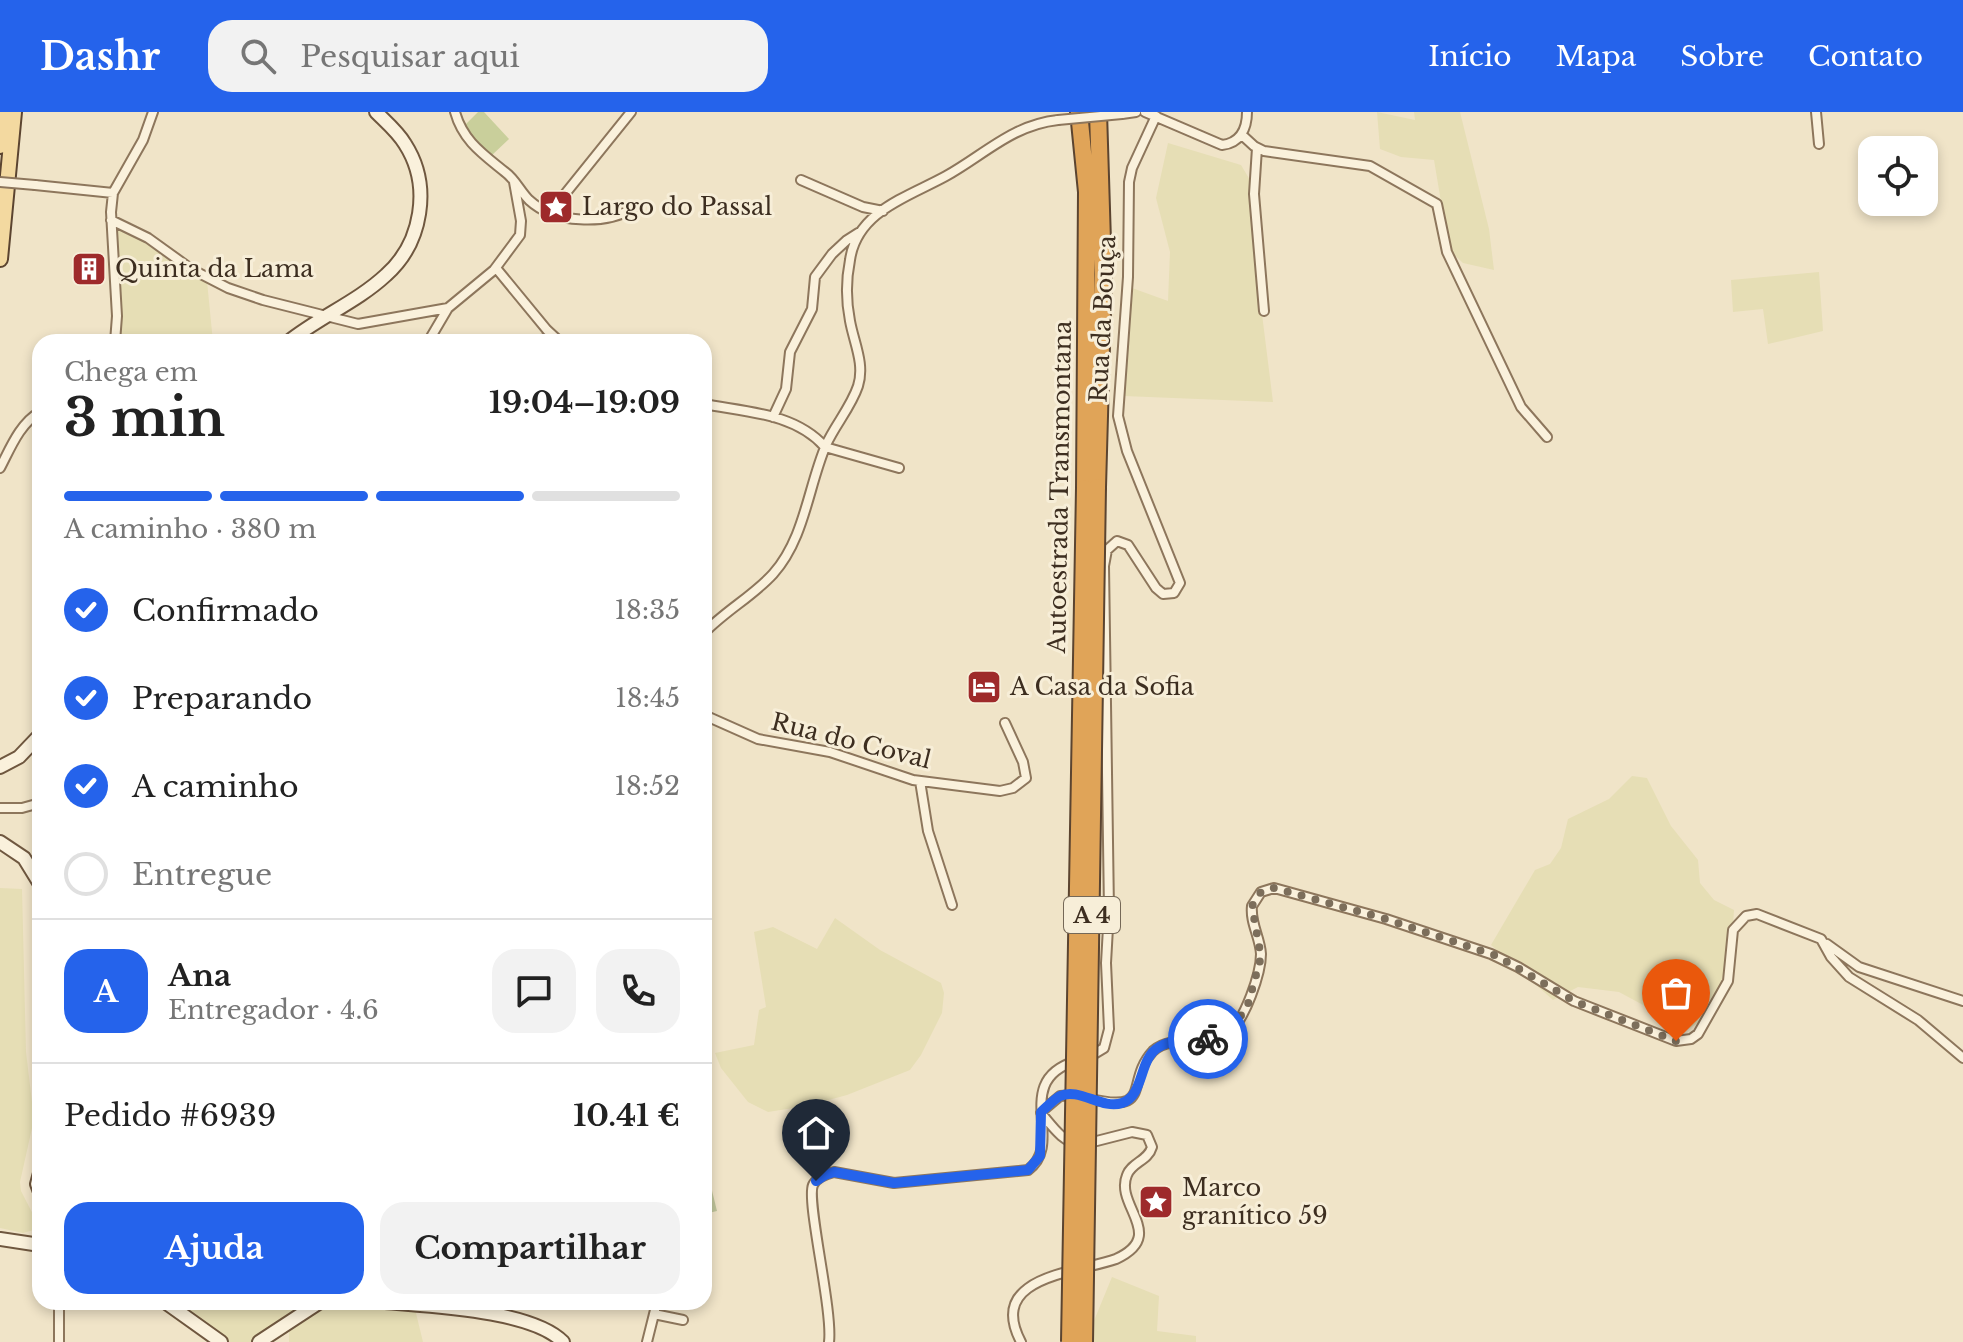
<!DOCTYPE html>
<html lang="pt">
<head>
<meta charset="utf-8">
<style>
  :root { --surface:#fff; --page:#f2f2f2; --text:#222; --muted:#767676; --line:#e0e0e0; --accent:#2563eb }
  body { margin:0; font-family:"Libre Baskerville",serif; background:var(--page); color:var(--text); height:100vh; display:flex; flex-direction:column; font-size:30px; white-space:nowrap }
  * { box-sizing:border-box; margin:0 }
  p { font-size:26px; color:var(--muted) }
  .icon { flex:none; width:44px; height:44px; fill:none; stroke:currentColor; stroke-width:2; stroke-linecap:round; stroke-linejoin:round }
  .map { position:relative; flex:1; overflow:hidden }
  .panel { position:absolute; left:32px; top:222px; width:680px; height:976px; display:flex; flex-direction:column; background:var(--surface); border-radius:24px; box-shadow:0 4px 12px #0003 }
  .panel>* { flex:none }
  .fabs { position:absolute; left:1858px; top:24px; display:grid; gap:16px }
  .fabs a { display:grid; place-items:center; width:80px; height:80px; border-radius:16px; background:var(--surface); box-shadow:0 4px 12px #0003; font-size:40px }
  .pin { position:absolute; display:grid; place-items:center; width:68px; height:68px; color:#fff; margin:-82px -34px; border-radius:50% 50% 50% 0; rotate:-45deg; box-shadow:0 0 8px #0007 }
  .pin .icon { rotate:45deg }
  .courier { position:absolute; display:grid; place-items:center; width:80px; height:80px; margin:-40px; border:6px solid #2563eb; border-radius:50%; background:#fff; color:#222; box-shadow:0 2px 10px #0007 }
  .head em { font-style:normal; font-weight:700 }
  .head div { display:flex; flex-direction:column-reverse }
  .head { display:flex; align-items:center; justify-content:space-between; height:136px; padding:0 32px }
  h1 { font-size:52px; font-weight:700; line-height:60px }
  .bar { display:grid; grid-template-columns:repeat(4,1fr); gap:12px 8px; align-content:center; height:96px; padding:0 32px }
  .bar i { height:10px; border-radius:6px; background:var(--line) }
  .bar .current { background:var(--accent) }
  .bar p { grid-column:span 4 }
  .line { display:flex; align-items:center; gap:20px; padding:0 32px; border-top:2px solid var(--line) }
  .line div { flex:1 }
  .round { display:grid; place-items:center; flex:none; width:84px; height:84px; border-radius:24px; background:var(--page) }
  ol { padding:0 32px; list-style:none }
  li { display:flex; align-items:center; gap:24px; height:88px }
  li p { margin-inline-start:auto }
  li .icon { padding:8px; border-radius:50%; background:var(--accent); color:#fff; stroke-width:4 }
  li:last-child { color:var(--muted) }
  li i { width:44px; height:44px; border:4px solid var(--line); border-radius:50% }
  .cta { display:flex; gap:16px; margin-top:auto; padding:16px 32px }
  .cta a { flex:1; height:92px; border-radius:24px; background:var(--accent); color:#fff; font-size:32px; font-weight:700; line-height:92px; text-align:center }
  .cta a+a { background:var(--page); color:var(--text) }
  header { display:flex; align-items:center; gap:48px; box-sizing:border-box; height:112px; padding:0 40px; background:var(--accent); color:#fff }
  header strong { font-size:38px }
  nav { display:flex; gap:44px; margin-inline-start:auto; font-size:28px }
  .search { width:560px; height:72px; background:var(--page); display:flex; align-items:center; gap:20px; box-sizing:border-box; padding:0 28px; border-radius:24px; color:var(--muted); font-size:30px }
  .map>svg:first-child { display:block }
</style>
</head>
<body>
<header>
<strong>Dashr</strong>
<div class="search"><svg class="icon" aria-label="search" viewBox="0 0 24 24"><circle cx="10" cy="10" r="6"/><path d="M15 15l6 6"/></svg>Pesquisar aqui</div>
<nav><a>Início</a><a>Mapa</a><a>Sobre</a><a>Contato</a></nav>
</header>
<div class="map">
<svg width="1963" height="1230" viewBox="0 0 1963 1230">
  <rect width="100%" height="100%" fill="#f0e4c8"/>
  <path fill="#e6deb5" d="M1377 0 1415 8 1414 0H1460L1489 117 1494 158 1463 151 1449 138 1434 48 1401 45 1380 37Z
    M1168 31 1241 53 1250 68 1255 146 1273 290 1124 284 1132 176 1168 189 1170 140 1156 86Z
    M118 113 143 126 207 169 213 230H124L120 222 115 117Z
    M1819 160 1823 219 1768 232 1763 197 1733 200 1731 168Z
    M1632 664 1647 666 1671 714 1698 748 1700 771 1714 788 1734 798 1732 826 1719 879 1704 908 1679 922 1669 907 1619 880 1578 875 1553 888 1491 833 1535 758 1550 752 1561 736 1568 707 1609 687Z
    M0 776 22 777 26 940 34 1007 20 1070 21 1079 38 1112 37 1117 23 1121 0 1116Z
    M835 806 880 838 941 871 944 881 942 901 921 943 910 958 847 983 806 994 768 1000 748 990 721 956 715 941 754 933 759 898 766 895 754 820 773 815 817 837Z
    M1112 1165 1159 1184 1157 1219 1196 1224V1230H1092L1091 1216Z
    M171 1190H311L253 1230H229Z
    M329 1190 415 1197 423 1230H289V1213Z"/>
  <path fill="#c9cf9b" d="M478 0H484L509 27 491 44 463 15Z"/>
  <path fill="#bfc49a" d="M704 1046 717 1099 704 1102Z"/>
  <g fill="none" stroke-linecap="round" stroke-linejoin="round">
    <g stroke="#8d765c" stroke-width="12">
      <path id="street" d="M455 0C463 29 483 42 505 60 515 67 520 79 529 88 555 112 605 113 634 96
        M1145 0 1222 33C1240 31 1247 17 1247 0
        M1816 0 1819 32
        M1122 2 1136 0
        M1242 23 1254 34 1264 39 1370 54 1437 92 1447 140 1521 295 1547 325
        M1257 36 1254 82 1264 199
        M801 68 863 95 883 99
        M35 73 113 81
        M548 98 565 82 631 0
        M111 108 148 126 191 157 228 176 263 188 358 212 448 196 494 158 520 123 521 109 514 70
        M496 156 547 218 560 230
        M115 230 117 204 111 100 113 81 143 28 153 0
        M428 230 448 196
        M531 230 554 225
        M704 292C746 300 795 301 825 335
        M773 305 786 277 790 240 812 197 815 165 832 142 847 128 858 121
        M825 335 899 356
        M0 356C10 337 20 311 40 300
        M40 379 38 383 40 388
        M704 521C725 499 753 484 773 462 805 426 808 375 826 333 835 313 851 295 858 274 865 252 854 231 850 209 846 189 846 168 850 148 857 99 908 85 946 64 984 43 1012 13 1058 8
        M704 603 758 627 830 640 913 668 1000 679 1013 676 1026 666 1023 650 1005 611
        M920 669 928 719 952 793
        M0 696H22L40 691
        M1827 832 1859 855 1963 889
        M1089 945 1104 936 1109 917 1106 851 1109 798 1104 454 1107 438 1117 429 1128 433 1156 476 1163 482 1174 481 1180 471 1127 339 1118 304 1128 165 1129 70 1132 56 1156 4
        M1087 986C1155 1003 1124 970 1153 939 1165 928 1185 929 1200 928 1210 927 1221 927 1229 920 1245 908 1261 861 1261 842 1260 825 1250 811 1252 794L1261 780 1274 776 1386 807 1491 842 1518 855 1574 889 1676 929 1691 927 1698 922 1728 869 1733 818 1746 804 1757 802 1821 827 1831 845 1849 865 1918 908 1963 946
        M1041 1000 1060 984 1074 983
        M59 1190V1230
        M654 1202 683 1208
        M647 1230 657 1190
        M829 1230C833 1198 806 1089 813 1073 817 1065 826 1062 834 1060L894 1071 1028 1058C1066 1031 1010 969 1076 949
        M1021 1230C986 1164 1076 1161 1116 1147 1168 1123 1114 1094 1127 1063 1132 1050 1148 1049 1152 1035L1147 1023 1132 1020 1081 1033C1062 1030 1053 1015 1041 1001"/>
    </g>
    <g stroke="#6f573f" stroke-width="16">
      <path id="secondary" d="M288 230C319 205 357 190 386 163 422 131 432 74 405 32 398 20 386 10 376 0
        M0 655 19 645 40 623
        M0 730 24 746 40 772
        M40 1061 37 1072 40 1080
        M0 1127 40 1133
        M165 1190 221 1230
        M385 1190C429 1194 532 1198 563 1230
        M259 1230 320 1190"/>
    </g>
    <g stroke="#5b4430" stroke-width="18">
      <path id="primary" d="M0 34 3 0
        M0 147 14 0"/>
    </g>
    <g stroke="#5b4430" stroke-width="20">
      <path id="highway" d="M1079 0 1087 80 1085 376
        M1097 375 1103 162 1098 0"/>
    </g>
    <use href="#street" stroke="#faf1dc" stroke-width="8"/>
    <use href="#secondary" stroke="#faf1dc" stroke-width="12"/>
    <use href="#primary" stroke="#f3d9a0" stroke-width="14"/>
    <use href="#highway" stroke="#e0a458" stroke-width="16"/>
    <g stroke="#8d765c" stroke-width="12" stroke-linecap="butt">
      <path id="street-bridge" d="M1058 8 1122 2
        M0 70 35 73"/>
    </g>
    <g stroke="#5b4430" stroke-width="20" stroke-linecap="butt">
      <path id="highway-bridge" d="M1070 1230 1085 376
        M1084 1230 1097 375"/>
    </g>
    <use href="#street-bridge" stroke="#faf1dc" stroke-width="8"/>
    <use href="#highway-bridge" stroke="#e0a458" stroke-width="16"/>
  </g>
  <g fill="none" stroke-linecap="round" stroke-linejoin="round">
    <path stroke="#7c6e5b" stroke-width="8" stroke-dasharray="0 14.4" d="M1208 927 1223 924 1232 918 1248 892 1261 845 1252 794 1261 780 1274 776 1386 807 1497 844 1574 889 1676 929"/>
    <path stroke="#2563eb" stroke-width="10" d="M816 1069 825 1063 834 1060 894 1071 1028 1058 1040 1044 1041 1000C1047 995 1053 988 1060 984 1079 975 1102 998 1122 991 1145 983 1138 947 1159 935 1172 927 1193 928 1208 927"/>
  </g>
  <defs>
    <g id="sight-square" transform="scale(1.8)"><rect x="-9" y="-9" width="18" height="18" rx="4" fill="#9e2a2b" stroke="#f7eed8"/><path d="M0-6L1.8-2.2L6-1.7L2.9 1.2L3.7 5.4L0 3.3L-3.7 5.4L-2.9 1.2L-6-1.7L-1.8-2.2Z" fill="#fff"/></g>
    <g id="building-square" transform="scale(1.8)"><rect x="-9" y="-9" width="18" height="18" rx="4" fill="#9e2a2b" stroke="#f7eed8"/><path d="M-4-6H4V6H1V3H-1V6H-4ZM-2.5-4.3h1.7v1.8h-1.7ZM.8-4.3h1.7v1.8H.8ZM-2.5-1h1.7V.8h-1.7ZM.8-1h1.7V.8H.8Z" fill="#fff"/></g>
    <g id="hotel-square" transform="scale(1.8)"><rect x="-9" y="-9" width="18" height="18" rx="4" fill="#9e2a2b" stroke="#f7eed8"/><path d="M-6-4.5h1.5V1H6V5H4.5V3h-9V5H-6ZM-4 0a1.8 1.8 0 1 1 3.6 0ZM.5 0V-2.5h3Q6-2.5 6 0Z" fill="#fff"/></g>
  </defs>
  <g fill-rule="evenodd">
    <use href="#sight-square" x="556" y="95"/>
    <use href="#building-square" x="89" y="157"/>
    <use href="#hotel-square" x="984" y="575"/>
    <use href="#sight-square" x="1156" y="1090"/>
  </g>
  <g text-anchor="middle" stroke-width="6" stroke-linejoin="round" paint-order="stroke">
    <rect fill="#f7eed8" stroke="#756857" stroke-width="2" x="1064" y="785" width="56" height="36" rx="6"/>
    <g font-size="22" font-weight="bold" fill="#3d2e20">
      <text x="1092" y="811">A 4</text>
    </g>
    <g font-size="24" fill="#3d2e20" stroke="#f7eed8" text-anchor="start">
      <text x="582" y="103">Largo do Passal</text>
      <text x="115" y="165">Quinta da Lama</text>
      <text x="1010" y="583">A Casa da Sofia</text>
      <text x="1182" y="1084">Marco<tspan x="1182" dy="28">granítico 59</tspan></text>
    </g>
    <g font-size="24" fill="#3d2e20" stroke="#f7eed8">
      <text transform="translate(1103 207) rotate(-87)" y="8">Rua da Bouça</text>
      <text transform="translate(1060 375) rotate(-89)" y="8">Autoestrada Transmontana</text>
      <text transform="translate(851 629) rotate(14)" y="8">Rua do Coval</text>
    </g>
  </g>
</svg>
<div class="fabs">
<a><svg class="icon" aria-label="locate" viewBox="0 0 24 24"><circle cx="12" cy="12" r="6"/><path d="M12 2v4M12 18v4M2 12h4M18 12h4"/></svg></a>
</div>
<div class="pin" style="left:1676px;top:929px;background:#ea580c"><svg class="icon" aria-label="bag" viewBox="0 0 24 24"><path d="M5 8h14l-1 12H6zM9 8a3 3 0 0 1 6 0"/></svg></div>
<div class="pin" style="left:816px;top:1069px;background:#1f2937"><svg class="icon" aria-label="home" viewBox="0 0 24 24"><path d="M3 11l9-7 9 7M6 9v11h12V9"/></svg></div>
<div class="courier" style="left:1208px;top:927px"><svg class="icon" aria-label="bike" viewBox="0 0 24 24"><circle cx="6" cy="16" r="4"/><circle cx="18" cy="16" r="4"/><path d="M6 16l4-8h5l3 8M10 8l3 8H6M13 5h3"/></svg></div>
<section class="panel">
<div class="head"><div><h1>3 min</h1><p>Chega em</p></div><em>19:04–19:09</em></div>
<div class="bar"><i class="current"></i><i class="current"></i><i class="current"></i><i></i><p>A caminho · 380 m</p></div>
<ol>
<li><svg class="icon" aria-label="check" viewBox="0 0 24 24"><path d="M5 12l5 5 9-10"/></svg>Confirmado<p>18:35</p></li>
<li><svg class="icon" aria-label="check" viewBox="0 0 24 24"><path d="M5 12l5 5 9-10"/></svg>Preparando<p>18:45</p></li>
<li><svg class="icon" aria-label="check" viewBox="0 0 24 24"><path d="M5 12l5 5 9-10"/></svg>A caminho<p>18:52</p></li>
<li><i></i>Entregue</li>
</ol>
<div class="line" style="height:144px"><b class="round" style="background:var(--accent);color:#fff">A</b><div><b>Ana</b><p>Entregador · 4.6</p></div><a class="round"><svg class="icon" aria-label="chat" viewBox="0 0 24 24"><path d="M4 5h16v11H9l-5 4z"/></svg></a><a class="round"><svg class="icon" aria-label="phone" viewBox="0 0 24 24"><path d="M5 4h4l2 5-3 2q2 4 5 5l2-3 5 2v4C11 20 4 13 5 4z"/></svg></a></div>
<div class="line" style="height:104px"><div>Pedido #6939</div><b>10.41 €</b></div>
<div class="cta"><a>Ajuda</a><a>Compartilhar</a></div>
</section>
</div>
</body>
</html>
